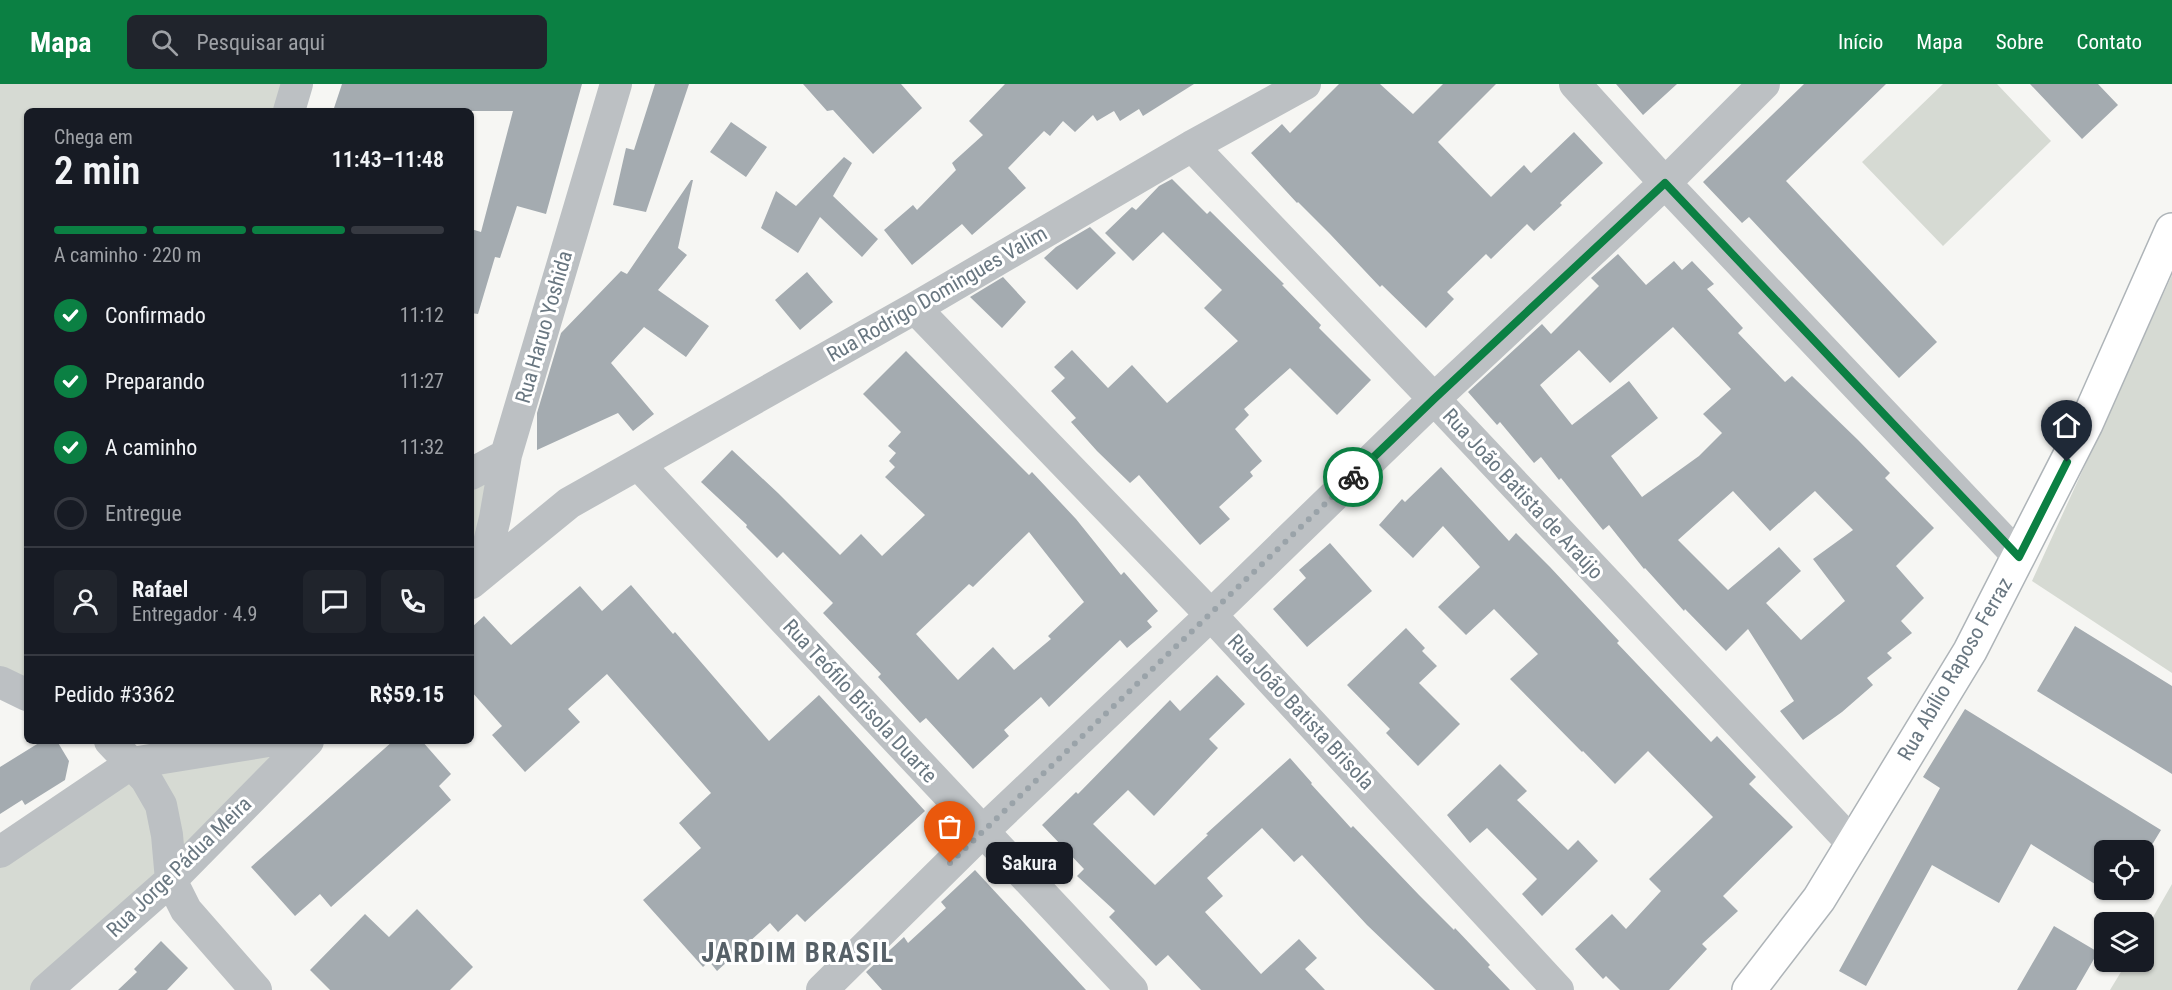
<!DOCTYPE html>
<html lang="pt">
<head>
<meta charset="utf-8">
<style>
  :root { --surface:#171b24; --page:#20242c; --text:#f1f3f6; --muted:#9ea1a6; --line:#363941; --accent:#0b8043 }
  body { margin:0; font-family:"Roboto Condensed",sans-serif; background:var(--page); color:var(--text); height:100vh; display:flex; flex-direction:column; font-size:22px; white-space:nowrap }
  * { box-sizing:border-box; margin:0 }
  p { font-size:20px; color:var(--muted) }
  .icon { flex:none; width:33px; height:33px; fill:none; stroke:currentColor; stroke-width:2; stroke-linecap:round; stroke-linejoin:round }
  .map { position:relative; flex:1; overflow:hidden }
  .details { position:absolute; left:24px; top:24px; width:450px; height:636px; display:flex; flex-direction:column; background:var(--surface); border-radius:9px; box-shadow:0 2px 4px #0004 }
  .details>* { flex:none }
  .fabs { position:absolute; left:2094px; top:756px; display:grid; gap:12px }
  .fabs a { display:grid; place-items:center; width:60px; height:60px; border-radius:9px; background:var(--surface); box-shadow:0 2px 4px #0004; font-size:30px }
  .pin { position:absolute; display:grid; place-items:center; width:51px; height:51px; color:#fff; margin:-62px -26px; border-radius:50% 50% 50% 0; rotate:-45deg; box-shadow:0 0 6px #0007 }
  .pin .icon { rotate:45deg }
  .courier { position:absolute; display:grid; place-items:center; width:60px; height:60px; margin:-30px; border:4px solid #0b8043; border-radius:50%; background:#fff; color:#222; box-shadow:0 2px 8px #0007 }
  .bubble { position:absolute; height:42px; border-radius:9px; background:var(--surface); box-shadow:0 2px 4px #0004; font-size:20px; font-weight:600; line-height:42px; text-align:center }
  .overview em { font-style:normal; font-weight:600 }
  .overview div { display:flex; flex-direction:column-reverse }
  .overview { display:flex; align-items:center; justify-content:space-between; height:102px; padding:0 30px }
  h1 { font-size:39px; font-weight:600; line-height:45px }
  .bar { display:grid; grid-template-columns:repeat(4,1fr); gap:9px 6px; align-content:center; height:72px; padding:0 30px }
  .bar i { height:8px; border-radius:4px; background:var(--line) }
  .bar .active { background:var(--accent) }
  .bar p { grid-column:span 4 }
  .line { display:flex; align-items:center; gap:15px; padding:0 30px; border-top:2px solid var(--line) }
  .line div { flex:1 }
  .round { display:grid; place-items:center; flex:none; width:63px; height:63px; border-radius:9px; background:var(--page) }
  ol { padding:0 30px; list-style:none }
  li { display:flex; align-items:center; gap:18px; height:66px }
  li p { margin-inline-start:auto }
  li .icon { padding:6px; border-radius:50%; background:var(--accent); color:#fff; stroke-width:4 }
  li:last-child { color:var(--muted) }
  li i { width:33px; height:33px; border:3px solid var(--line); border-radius:50% }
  header { display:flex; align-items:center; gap:36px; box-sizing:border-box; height:84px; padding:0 30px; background:var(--accent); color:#fff }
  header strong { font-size:28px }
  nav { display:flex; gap:33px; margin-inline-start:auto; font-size:21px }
  .search { width:420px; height:54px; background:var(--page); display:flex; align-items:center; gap:15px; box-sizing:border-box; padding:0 21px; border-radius:9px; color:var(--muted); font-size:22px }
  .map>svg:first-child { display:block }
</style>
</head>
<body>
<header>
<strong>Mapa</strong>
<div class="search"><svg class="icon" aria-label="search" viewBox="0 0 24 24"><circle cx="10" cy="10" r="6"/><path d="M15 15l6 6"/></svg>Pesquisar aqui</div>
<nav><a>Início</a><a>Mapa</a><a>Sobre</a><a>Contato</a></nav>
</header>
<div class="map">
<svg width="2172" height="906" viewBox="0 0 2172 906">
  <rect width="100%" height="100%" fill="#f6f6f3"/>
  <path fill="#d6dad3" d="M0 0H298L290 27H27V613L0 598Z
    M1943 0H1997L2051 57 1943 162 1862 78Z
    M2172 191V589L2032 497Z
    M500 380 471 498V395Z
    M298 657 175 786 141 682Z
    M132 685 155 718 164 794 39 906H0V774Z
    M2172 800V906H2110L2127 878H2144V849Z"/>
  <path fill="#a4abb0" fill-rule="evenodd" d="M342 0H582L546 130 517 122 500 174 495 173 478 230 471 229V145L481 148 513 27H333Z
    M655 0H689L646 128 613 121 626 64 634 66Z
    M803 0H901L922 24 873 70 833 26 827 27Z
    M1005 0H1194L1143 32 1139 25 1120 37 1114 27 1097 37 1093 31 1075 48 1063 37 1050 52 1044 47 1008 84 1026 104 972 151 962 140 912 181 884 146 913 121 917 126 956 86 952 79 983 51 969 37Z
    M1339 0H1380L1413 30 1443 0H1496L1438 58 1491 113 1524 81 1531 89 1574 48 1603 79 1560 119 1562 121 1534 147 1527 140 1491 175 1486 170 1447 208 1454 215 1426 244 1382 201 1380 203 1330 150 1298 118 1297 119 1251 69 1282 40 1290 49Z
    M1616 0H1677L1643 31Z
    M1804 0H1886L1786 97 1937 258 1899 294 1749 133 1742 139 1703 98Z
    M2030 0H2098L2118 21 2082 55Z
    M731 38 767 63 746 93 710 68Z
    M844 73 852 79 833 112 878 155 862 173 820 133 798 169 761 144 776 107 796 122Z
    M1172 95 1207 130 1210 127 1284 200 1282 201 1321 241 1319 244 1371 296 1337 331 1290 284 1244 325 1249 331 1235 345 1262 377 1250 388 1253 392 1219 423 1230 435 1200 461 1139 391 1130 399 1097 367 1071 338 1076 334 1051 307 1065 294 1054 283 1072 266 1108 304 1132 281 1167 319 1238 257 1204 224 1222 206 1163 148 1133 177 1105 149 1132 123 1136 126 1159 102Z
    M691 96H693L678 164 687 171 658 206 709 242 686 273 644 243 611 279 654 330 633 347 618 329 537 366V329L561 249 621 187 627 190Z
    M1090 143 1116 169 1077 206 1044 174 1056 163Z
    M1618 170 1646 201 1674 177 1682 186 1692 177 1714 200 1707 205 1743 244 1738 249 1785 298 1792 292 1858 356 1890 389 1885 394 1934 444 1896 482 1924 514 1901 537 1912 549 1887 569 1892 574 1867 594 1873 601 1842 628 1803 656 1780 627 1794 617 1748 545 1726 567 1685 525 1684 527 1645 484 1644 485 1609 441 1603 446 1561 394 1559 396 1541 373 1534 379 1500 338 1497 341 1468 308 1542 240 1551 250 1599 202 1591 194ZM1673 243 1731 305 1703 330 1722 349 1699 372 1642 413 1611 372 1658 334 1629 297 1572 341 1540 301 1579 266 1610 299ZM1733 407 1770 447 1815 407 1853 446 1813 475 1845 517 1801 556 1766 519 1801 487 1779 463 1728 506 1678 456Z
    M807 188 833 218 800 246 775 216Z
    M1003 193 1026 218 1002 244 970 213Z
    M906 267 1029 391 1032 388 1076 435 1121 491 1124 488 1158 527 1147 537 1152 543 1127 564 1120 556 1049 623 1041 613 1004 646 1009 652 973 685 926 634 920 639 878 593 881 590 823 529 833 519 783 468 777 474 746 443 747 441 701 398 732 366 778 409 840 471 861 450 882 472 925 431 885 393 895 383 889 377 896 369 888 362 901 348 863 310ZM1029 448 1084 518 1048 552 1051 555 1014 586 993 563 958 596 916 550 969 500 973 503Z
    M1441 383 1509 457 1516 449 1550 483 1619 557 1617 559 1711 658 1717 652 1756 693 1749 700 1793 743 1723 812 1738 827 1702 860 1707 865 1669 906H1620L1606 892 1603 895 1575 865 1612 830 1626 845 1661 807 1649 795 1713 733 1648 667 1615 700 1583 667 1582 668 1510 595 1538 570 1494 525 1466 551 1438 523 1480 483 1443 442 1413 474 1379 441 1402 415 1405 418Z
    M1330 459 1372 507 1307 563 1273 525 1306 494 1299 486Z
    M631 501 673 550 675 548 769 657 819 611 925 727 805 838 797 830 778 848 770 839 717 887 709 877 703 883 643 816 701 764 679 739 711 709 607 590 568 625 580 638 525 688 492 651 502 642 471 607V544L484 532 511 561 580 502 602 527Z
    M2075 542 2172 602V690L2037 607Z
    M1406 544 1425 564 1422 567 1437 582 1419 599 1460 640 1418 682 1386 649 1390 645 1347 601Z
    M1217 591 1245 620 1209 655 1218 664 1154 732 1128 706 1093 740 1155 801 1208 751 1206 750 1290 674 1312 699 1311 700 1351 744 1353 742 1419 811 1454 846 1455 844 1490 881 1488 883 1510 906H1435L1367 841 1302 771 1294 778 1262 744 1207 794 1223 812 1205 828 1261 890 1299 855 1317 874 1305 885 1325 906H1201L1168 871 1156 882 1109 833 1115 827 1077 792 1084 785 1042 741 1076 708 1078 710 1170 616 1180 627Z
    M1965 625 2161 746 2144 774V766H2104V806H2124L2119 815 2031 760 1999 819 1932 781 1866 902 1839 887 1940 704 1923 693Z
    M42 657H57L69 677 65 696 25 721 22 716 0 730V683Z
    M393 657H422L451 690 439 702 451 716 331 823 320 810 295 832 251 783Z
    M1500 680 1527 707 1517 716 1568 766 1578 756 1598 777 1542 832 1522 810 1537 795 1487 744 1470 759 1447 731Z
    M975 786 1086 906H882L866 888 904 853 908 859 946 824 941 818Z
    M417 825 473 883 450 906H330L310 886 365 830 389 853Z
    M2054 842 2098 868 2076 906H2017Z
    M161 857 188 884 167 906H118L137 888 134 885Z"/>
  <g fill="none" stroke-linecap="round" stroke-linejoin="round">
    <g stroke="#aeb4b8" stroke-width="36">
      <path id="secondary" d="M1749 906 1819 815 1970 567 2086 340 2172 146"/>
    </g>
    <path stroke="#bcc0c3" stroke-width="32" d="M1575 0 1665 99 2019 473
      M289 27 297 0
      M1192 62 1434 315 1853 760
      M915 224 1211 531 1558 906
      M638 380 1132 906
      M471 390 506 371
      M482 488 495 434 506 371 616 0
      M471 499 569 419 915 224 1192 62 1305 0
      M0 598 27 611
      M110 657 146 695 161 721 167 751 171 796 186 826 256 906
      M0 768 132 679 268 657
      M46 906 171 796 308 657
      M822 906 982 748 1211 531 1434 315 1665 99 1764 0"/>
    <use href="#secondary" stroke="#fff" stroke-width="33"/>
  </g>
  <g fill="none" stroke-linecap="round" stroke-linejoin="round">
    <path stroke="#9aa3a9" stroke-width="6" stroke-dasharray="0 10.8" d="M950 779 1353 393"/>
    <path stroke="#0b8043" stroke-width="8" d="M1353 393 1434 315 1665 99 2019 473 2067 378"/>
  </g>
  <g text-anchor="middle" stroke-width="6" stroke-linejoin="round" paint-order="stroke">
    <g font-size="21" fill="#697781" stroke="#fff">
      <text transform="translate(937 210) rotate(-30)" y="7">Rua Rodrigo Domingues Valim</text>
      <text transform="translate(544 243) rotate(-74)" y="7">Rua Haruo Yoshida</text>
      <text transform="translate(1523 410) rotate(47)" y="7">Rua João Batista de Araújo</text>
      <text transform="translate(1955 585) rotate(-60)" y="7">Rua Abílio Raposo Ferraz</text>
      <text transform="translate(860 617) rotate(47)" y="7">Rua Teófilo Brisola Duarte</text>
      <text transform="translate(1301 628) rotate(47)" y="7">Rua João Batista Brisola</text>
      <text transform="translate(179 783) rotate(-44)" y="7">Rua Jorge Pádua Meira</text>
    </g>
    <g font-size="27" font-weight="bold" letter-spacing="1.5" fill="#566067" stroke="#fff">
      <text x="798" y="878">JARDIM BRASIL</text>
    </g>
  </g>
</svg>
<div class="fabs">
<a><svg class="icon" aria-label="locate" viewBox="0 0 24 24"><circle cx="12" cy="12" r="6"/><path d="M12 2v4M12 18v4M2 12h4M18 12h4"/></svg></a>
<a><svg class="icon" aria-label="layers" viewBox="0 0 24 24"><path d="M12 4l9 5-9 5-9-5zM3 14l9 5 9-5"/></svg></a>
</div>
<div class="pin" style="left:950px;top:779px;background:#ea580c"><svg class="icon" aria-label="bag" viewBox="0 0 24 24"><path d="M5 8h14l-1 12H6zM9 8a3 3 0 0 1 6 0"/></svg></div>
<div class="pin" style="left:2067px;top:378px;background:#1f2937"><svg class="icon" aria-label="home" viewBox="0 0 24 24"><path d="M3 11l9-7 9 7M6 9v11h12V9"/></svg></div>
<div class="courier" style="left:1353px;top:393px"><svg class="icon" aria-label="bike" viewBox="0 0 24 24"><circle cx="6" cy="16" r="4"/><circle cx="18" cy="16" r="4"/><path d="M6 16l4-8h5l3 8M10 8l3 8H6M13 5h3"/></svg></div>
<div class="bubble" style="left:986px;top:758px;width:87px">Sakura</div>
<section class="details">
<div class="overview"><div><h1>2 min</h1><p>Chega em</p></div><em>11:43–11:48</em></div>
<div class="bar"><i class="active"></i><i class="active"></i><i class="active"></i><i></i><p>A caminho · 220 m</p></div>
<ol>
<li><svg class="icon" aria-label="check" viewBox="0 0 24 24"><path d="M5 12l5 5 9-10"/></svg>Confirmado<p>11:12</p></li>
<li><svg class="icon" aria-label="check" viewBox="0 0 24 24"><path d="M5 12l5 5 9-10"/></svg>Preparando<p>11:27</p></li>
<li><svg class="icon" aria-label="check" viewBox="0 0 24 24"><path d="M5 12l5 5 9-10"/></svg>A caminho<p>11:32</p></li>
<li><i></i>Entregue</li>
</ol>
<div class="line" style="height:108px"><a class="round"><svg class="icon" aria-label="person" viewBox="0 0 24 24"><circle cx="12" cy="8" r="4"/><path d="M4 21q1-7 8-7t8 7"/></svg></a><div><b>Rafael</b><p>Entregador · 4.9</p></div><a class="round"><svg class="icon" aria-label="chat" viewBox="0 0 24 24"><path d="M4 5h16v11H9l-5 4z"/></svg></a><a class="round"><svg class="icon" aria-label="phone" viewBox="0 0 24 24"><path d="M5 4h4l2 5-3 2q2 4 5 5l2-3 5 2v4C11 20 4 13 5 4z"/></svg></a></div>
<div class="line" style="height:78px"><div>Pedido #3362</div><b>R$59.15</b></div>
</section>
</div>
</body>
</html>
